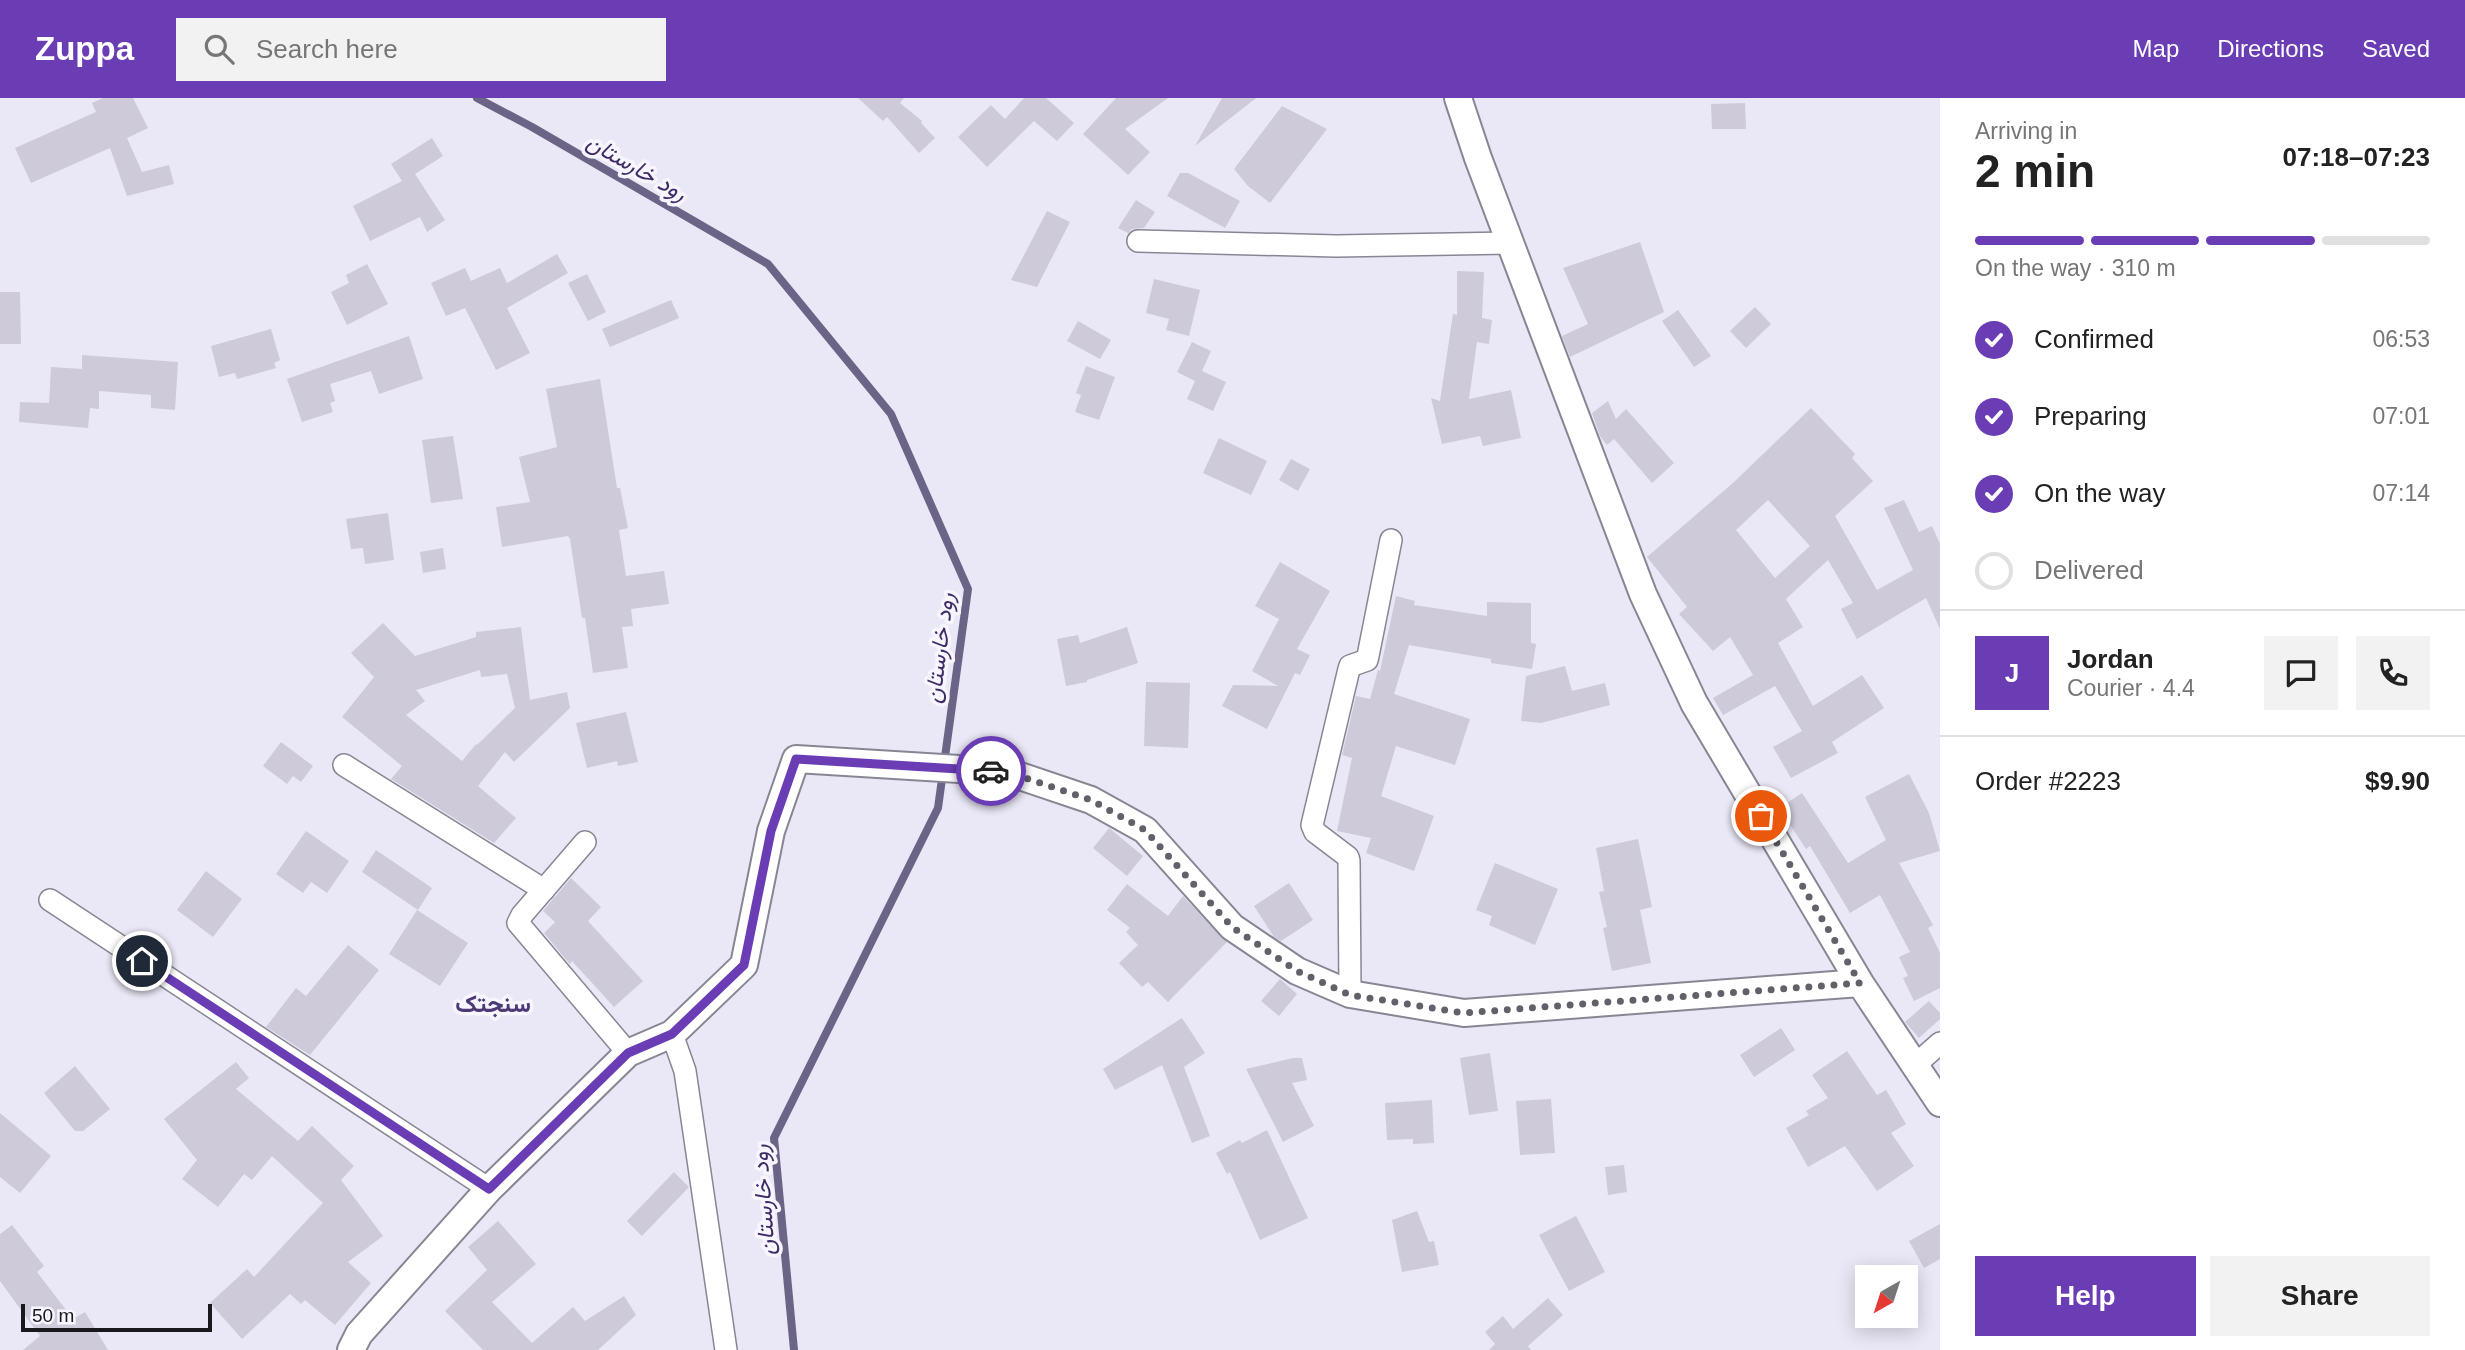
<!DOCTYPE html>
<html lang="en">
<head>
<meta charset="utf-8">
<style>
  :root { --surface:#fff; --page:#f2f2f2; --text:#222; --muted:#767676; --line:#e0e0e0; --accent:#6a3db5 }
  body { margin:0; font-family:Arial,Vazirmatn,sans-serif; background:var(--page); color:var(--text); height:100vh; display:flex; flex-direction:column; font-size:26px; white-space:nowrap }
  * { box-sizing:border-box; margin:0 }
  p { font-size:23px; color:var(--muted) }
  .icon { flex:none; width:38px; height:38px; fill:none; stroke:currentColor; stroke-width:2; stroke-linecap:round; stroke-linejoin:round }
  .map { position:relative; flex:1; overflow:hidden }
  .sheet { display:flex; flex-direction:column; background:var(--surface); width:525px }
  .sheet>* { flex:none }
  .needle { width:46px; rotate:219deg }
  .controls { position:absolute; left:1855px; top:1167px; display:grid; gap:14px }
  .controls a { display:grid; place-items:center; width:63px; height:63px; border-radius:0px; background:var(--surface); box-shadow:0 4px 18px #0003; font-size:35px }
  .scale { position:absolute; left:21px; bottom:18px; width:191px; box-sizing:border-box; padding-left:7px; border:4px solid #19181d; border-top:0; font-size:19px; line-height:24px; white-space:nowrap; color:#19181d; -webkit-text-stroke:5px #f7f5fe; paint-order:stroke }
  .pin { position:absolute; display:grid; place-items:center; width:60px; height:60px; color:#fff; margin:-30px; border:4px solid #fff; border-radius:50%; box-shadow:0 2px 7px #0007 }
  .courier { position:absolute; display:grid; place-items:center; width:70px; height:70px; margin:-35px; border:5px solid #6a3db5; border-radius:50%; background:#fff; color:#222; box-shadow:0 2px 9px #0007 }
  .summary em { font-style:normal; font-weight:700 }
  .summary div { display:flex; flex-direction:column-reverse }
  .summary { display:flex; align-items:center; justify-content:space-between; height:119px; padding:0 35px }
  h1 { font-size:46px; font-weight:700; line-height:52px }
  .bar { display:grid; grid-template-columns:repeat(4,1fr); gap:10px 7px; align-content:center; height:84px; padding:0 35px }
  .bar i { height:9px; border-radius:5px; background:var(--line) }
  .bar .on { background:var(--accent) }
  .bar p { grid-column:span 4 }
  .line { display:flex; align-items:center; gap:18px; padding:0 35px; border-top:2px solid var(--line) }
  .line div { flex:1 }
  .round { display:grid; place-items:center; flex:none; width:74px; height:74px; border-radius:0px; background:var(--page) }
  ol { padding:0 35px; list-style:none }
  li { display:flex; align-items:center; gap:21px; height:77px }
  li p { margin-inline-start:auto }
  li .icon { padding:7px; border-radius:50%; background:var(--accent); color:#fff; stroke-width:4 }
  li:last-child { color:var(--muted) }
  li i { width:38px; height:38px; border:4px solid var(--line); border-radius:50% }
  .action { display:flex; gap:14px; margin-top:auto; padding:14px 35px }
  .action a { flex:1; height:80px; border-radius:0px; background:var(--accent); color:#fff; font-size:28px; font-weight:700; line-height:80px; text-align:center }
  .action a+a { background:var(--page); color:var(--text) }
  header { display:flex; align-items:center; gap:42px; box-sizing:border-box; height:98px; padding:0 35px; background:var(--accent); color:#fff }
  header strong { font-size:33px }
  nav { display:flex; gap:38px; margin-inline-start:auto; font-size:24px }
  .search { width:490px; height:63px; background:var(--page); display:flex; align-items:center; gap:18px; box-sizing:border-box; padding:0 24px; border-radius:0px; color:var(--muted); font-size:26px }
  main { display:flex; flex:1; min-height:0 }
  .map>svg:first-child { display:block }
</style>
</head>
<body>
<header>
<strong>Zuppa</strong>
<div class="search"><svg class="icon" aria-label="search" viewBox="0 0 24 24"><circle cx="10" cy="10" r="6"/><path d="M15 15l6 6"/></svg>Search here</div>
<nav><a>Map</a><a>Directions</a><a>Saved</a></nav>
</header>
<main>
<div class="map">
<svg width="1940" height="1252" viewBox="0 0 1940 1252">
  <rect width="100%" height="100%" fill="#eae7f6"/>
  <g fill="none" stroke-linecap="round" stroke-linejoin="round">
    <path stroke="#6c6486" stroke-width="8" d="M477 0 532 29 768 166 891 316 968 491 938 710 774 1040 794 1252"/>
  </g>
  <path fill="#cecada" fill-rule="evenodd" d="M103 0H133L148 30 127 40 142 74 169 67 174 86 127 98 110 50 31 85 15 50 96 14 92 5Z
    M858 0H904L900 5 922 23 921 25 935 40 919 55 887 19 883 23Z
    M1024 0H1046L1074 25 1057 43 1034 23 987 69 958 39 991 7 1005 21Z
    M1116 0H1168L1125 31 1150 54 1128 77 1083 36Z
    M1222 0H1256L1195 48Z
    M1745 5 1746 31H1712L1711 6Z
    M1282 8 1327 31 1270 105 1248 88 1234 71Z
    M432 40 443 58 415 76 445 122 427 134 420 119 370 143 353 108 402 83 391 66Z
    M1180 75H1188L1240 103 1225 130 1167 98Z
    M1136 102 1155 114 1144 130 1132 131 1128 135 1118 130Z
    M1047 113 1070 124 1037 189 1011 182Z
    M1640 144 1664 214 1570 259 1562 238 1588 226 1563 170Z
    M557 156 568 175 507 210 530 255 496 272 465 210 446 218 431 185 465 170 471 183 500 170 507 185Z
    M367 166 388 206 347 227 331 194 349 185 346 177Z
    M1457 173 1484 174 1482 220 1492 222 1489 246 1477 244 1469 301 1511 292 1521 340 1483 348 1480 338 1442 346 1431 300 1440 303 1453 216 1457 217Z
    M587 176 606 214 588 223 568 185Z
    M1154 181 1200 192 1189 238 1166 232 1169 221 1146 215Z
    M0 194H20L21 246H0Z
    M671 202 679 220 610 249 602 231Z
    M1755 209 1771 226 1746 250 1730 233Z
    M1678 212 1711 258 1694 269 1662 223Z
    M1078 223 1111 242 1100 261 1067 243Z
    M271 231 280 262 274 265 276 270 237 281 235 275 219 279 211 248Z
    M409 238 423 281 379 296 371 273 330 286 335 303 330 305 333 314 302 324 287 281Z
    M1192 244 1211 253 1202 273 1226 284 1213 313 1187 301 1195 283 1177 274Z
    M82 257 178 264 175 312 151 310V297L99 293V311L90 310 88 330 19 324 20 304 49 305 51 269 82 271Z
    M1086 268 1115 279 1099 322 1075 314 1081 297 1076 295Z
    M600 281 617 390H620L628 430 619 432 626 478 664 473 669 506 631 511 633 528 622 529 628 570 593 575 585 520H582L570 441 568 438 502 449 496 409 530 404 519 359 557 349 546 291Z
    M1608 303 1616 321 1626 311 1674 365 1652 385 1614 341 1607 347 1600 338 1592 315Z
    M1811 310 1855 356 1852 360 1873 383 1835 418 1877 492 1913 472 1884 410 1904 402 1919 434 1932 428 1940 446V531L1926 500 1857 541 1841 511 1853 505 1828 462 1786 501 1803 529 1778 545 1813 608 1862 577 1884 610 1832 644 1838 655 1791 680 1773 649 1802 633 1775 588 1723 617 1713 600 1753 577 1730 539 1713 553 1679 516 1687 509 1647 459 1734 384ZM1768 402 1810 448 1775 480 1736 432Z
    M453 338 463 401 431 405 422 342Z
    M1219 340 1267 363 1251 397 1203 375Z
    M1291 361 1310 371 1298 393 1279 382Z
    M388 415 394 462 365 466 363 450 351 451 346 421Z
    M443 450 446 471 423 475 420 454Z
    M1280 464 1330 493 1297 551 1310 557 1300 577 1295 575 1267 631 1222 608 1233 587 1278 588 1252 573 1279 521 1255 508Z
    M1396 498 1415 503 1414 507 1487 518V504L1531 505V545L1536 546 1532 571 1491 565V561L1409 547 1394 596 1470 621 1455 667 1396 648 1381 698 1434 718 1414 773 1366 755 1371 740 1337 733 1352 660 1342 657 1356 598 1370 601 1378 572 1380 573Z
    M383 525 415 558 476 539V534L521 529 530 602 567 594 570 610 514 664 505 654 478 688 516 720 494 745 391 681 402 668 342 619 374 579 351 555ZM480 572 481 579 507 576 515 610 477 647 476 646 462 663 406 617 425 603 416 592Z
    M1127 529 1138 565 1087 582V584L1066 588 1057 541 1078 537 1080 545Z
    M1565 568 1572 593 1605 585 1610 607 1541 625 1521 623 1526 578Z
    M1146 584 1190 585 1188 650 1144 648Z
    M626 614 638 664 618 668 617 663 587 670 576 625Z
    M281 644 313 668 301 684 293 678 287 686 263 668Z
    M1909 676 1929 715 1940 753 1899 765 1933 827 1928 830 1940 855V890L1914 903 1903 880 1908 878 1899 859 1910 854 1880 797 1850 815 1810 748 1806 751 1779 710 1802 695 1848 765 1886 742 1865 699Z
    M1109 730 1143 758 1127 778 1093 750Z
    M306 733 349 763 327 795 311 784 303 795 276 776Z
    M1638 741 1652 809 1640 812 1651 865 1612 873 1603 830 1607 829 1599 794 1604 793 1596 750Z
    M376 752 432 790 418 812 362 774Z
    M1495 765 1558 791 1535 847 1489 827 1492 818 1476 812Z
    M206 773 242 801 213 839 177 812Z
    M571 780 601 809 588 823 643 883 614 909 572 863 570 866 568 864 544 835 555 824 543 813Z
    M1289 785 1313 822 1281 843 1274 839 1254 808Z
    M1127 786 1168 818 1183 798 1227 844 1168 904 1148 884 1142 889 1119 865 1138 847 1126 834 1130 830 1107 812Z
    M417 812 468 845 440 888 389 856Z
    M348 847 379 872 310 957 266 929 296 890 306 898Z
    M1280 881 1297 896 1279 918 1261 903Z
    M1929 903 1940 915V921L1919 940 1905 924Z
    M1182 920 1205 955 1184 969 1210 1038 1192 1045 1162 967 1115 992 1103 971Z
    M1781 930 1795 952 1754 979 1740 957Z
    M1847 953 1877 997 1886 992 1906 1026 1891 1035 1914 1068 1877 1093 1845 1048 1808 1069 1786 1030 1809 1017 1806 1013 1828 1000 1812 977Z
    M1490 955 1498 1013 1469 1017 1460 960Z
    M1293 960H1302L1307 982 1292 985 1314 1028 1283 1044 1246 971Z
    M236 964 249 980 236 991 298 1043 312 1028 354 1068 341 1082 383 1138 348 1164 371 1185 335 1227 305 1202 301 1206 290 1196 242 1241 210 1205 247 1171 254 1179 323 1105 272 1058 252 1082 244 1076 218 1109 182 1081 197 1062 164 1021Z
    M75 968 110 1011 83 1033H75L44 995Z
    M1551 1001 1555 1055 1520 1057 1516 1003Z
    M1432 1002 1434 1045 1413 1046V1041L1387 1042 1385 1005Z
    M0 1015 51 1058 20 1095 0 1079Z
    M1267 1032 1308 1120 1260 1142 1230 1074 1227 1076 1216 1055 1240 1042 1242 1045Z
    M1624 1067 1627 1094 1608 1097 1605 1069Z
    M674 1074 689 1089 642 1138 627 1123Z
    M1417 1113 1429 1144 1434 1143 1439 1167 1402 1174 1392 1122Z
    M1576 1118 1605 1174 1569 1193 1539 1137Z
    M498 1123 536 1166 492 1204 532 1245 573 1209 585 1223 624 1198 636 1217 598 1252H483L445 1213 487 1172 468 1149Z
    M1940 1126V1161L1924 1170 1909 1143Z
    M12 1127 44 1168 37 1174 73 1221 85 1214 108 1252H23L40 1238 0 1183V1136Z
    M1548 1200 1563 1217 1528 1248 1531 1252H1489L1495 1246 1485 1234 1503 1218 1513 1231Z"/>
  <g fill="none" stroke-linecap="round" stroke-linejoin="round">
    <g stroke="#898694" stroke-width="24">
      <path id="minor" d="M1138 143 1336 148 1510 145
        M344 667 544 792
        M585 744 522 817 518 825 628 955
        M50 802 489 1091
        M1350 896 1349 763 1348 759 1315 734 1312 727 1349 571 1350 568 1367 562 1368 558 1391 442
        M672 936 685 973 726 1252
        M1914 968 1940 945"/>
    </g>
    <g stroke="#898694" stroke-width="30">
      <path id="tertiary" d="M1458 0 1478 60 1643 496 1694 605 1860 885 1940 1005
        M351 1252 359 1236 489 1091 628 955 672 936 744 867 771 733 796 661 1008 674 1091 702 1145 732 1232 829 1297 873 1350 896 1464 915 1860 885"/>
    </g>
    <use href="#minor" stroke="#fff" stroke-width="21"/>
    <use href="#tertiary" stroke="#fff" stroke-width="26"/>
  </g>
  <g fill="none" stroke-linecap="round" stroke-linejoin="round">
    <path stroke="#626069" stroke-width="7" stroke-dasharray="0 12.6" d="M991 673 1008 674 1091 702 1145 732 1232 829 1297 873 1350 897 1464 915 1860 885 1761 718"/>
    <path stroke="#6a3db5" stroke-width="9" d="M142 863 489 1091 628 955 672 936 744 867 771 733 796 661 991 673"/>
  </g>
  <g text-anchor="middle" stroke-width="7" stroke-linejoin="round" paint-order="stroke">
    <g font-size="23" font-style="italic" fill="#3f2b66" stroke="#f7f5fe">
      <text transform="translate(637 69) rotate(30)" y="8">رود خارستان</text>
      <text transform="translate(939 550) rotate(-83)" y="8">رود خارستان</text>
      <text transform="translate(763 1102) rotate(-94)" y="8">رود خارستان</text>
    </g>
    <g font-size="24" font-weight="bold" fill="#4c3975" stroke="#f7f5fe">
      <text x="493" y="914">سنجتک</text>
    </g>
  </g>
</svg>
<div class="controls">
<a><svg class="needle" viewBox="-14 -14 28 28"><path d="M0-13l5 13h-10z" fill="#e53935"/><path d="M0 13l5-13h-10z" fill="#767676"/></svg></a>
</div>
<div class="scale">50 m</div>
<div class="pin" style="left:1761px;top:718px;background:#ea580c"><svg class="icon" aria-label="bag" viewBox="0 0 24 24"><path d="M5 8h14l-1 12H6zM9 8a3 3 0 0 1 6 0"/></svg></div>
<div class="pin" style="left:142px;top:863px;background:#1f2937"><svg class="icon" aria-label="home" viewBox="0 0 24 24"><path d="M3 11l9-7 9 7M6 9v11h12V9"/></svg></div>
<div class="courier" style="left:991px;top:673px"><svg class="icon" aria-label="car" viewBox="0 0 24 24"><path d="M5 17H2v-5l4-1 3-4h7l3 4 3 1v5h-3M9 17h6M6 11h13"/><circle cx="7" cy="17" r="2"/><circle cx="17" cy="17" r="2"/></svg></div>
</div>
<section class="sheet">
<div class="summary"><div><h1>2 min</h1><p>Arriving in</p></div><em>07:18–07:23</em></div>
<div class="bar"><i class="on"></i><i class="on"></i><i class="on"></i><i></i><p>On the way · 310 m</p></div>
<ol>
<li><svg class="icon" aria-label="check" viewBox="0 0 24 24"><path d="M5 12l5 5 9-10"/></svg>Confirmed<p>06:53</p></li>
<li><svg class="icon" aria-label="check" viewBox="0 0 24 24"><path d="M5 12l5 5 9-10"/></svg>Preparing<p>07:01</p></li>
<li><svg class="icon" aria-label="check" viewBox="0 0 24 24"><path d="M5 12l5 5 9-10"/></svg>On the way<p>07:14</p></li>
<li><i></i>Delivered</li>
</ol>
<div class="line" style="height:126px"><b class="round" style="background:var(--accent);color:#fff">J</b><div><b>Jordan</b><p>Courier · 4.4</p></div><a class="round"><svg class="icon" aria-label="chat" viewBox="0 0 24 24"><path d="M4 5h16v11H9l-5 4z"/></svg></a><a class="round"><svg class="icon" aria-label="phone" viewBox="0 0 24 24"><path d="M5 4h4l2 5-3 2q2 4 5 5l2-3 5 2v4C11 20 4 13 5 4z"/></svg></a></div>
<div class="line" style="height:91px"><div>Order #2223</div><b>$9.90</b></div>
<div class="action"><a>Help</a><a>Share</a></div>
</section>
</main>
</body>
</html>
